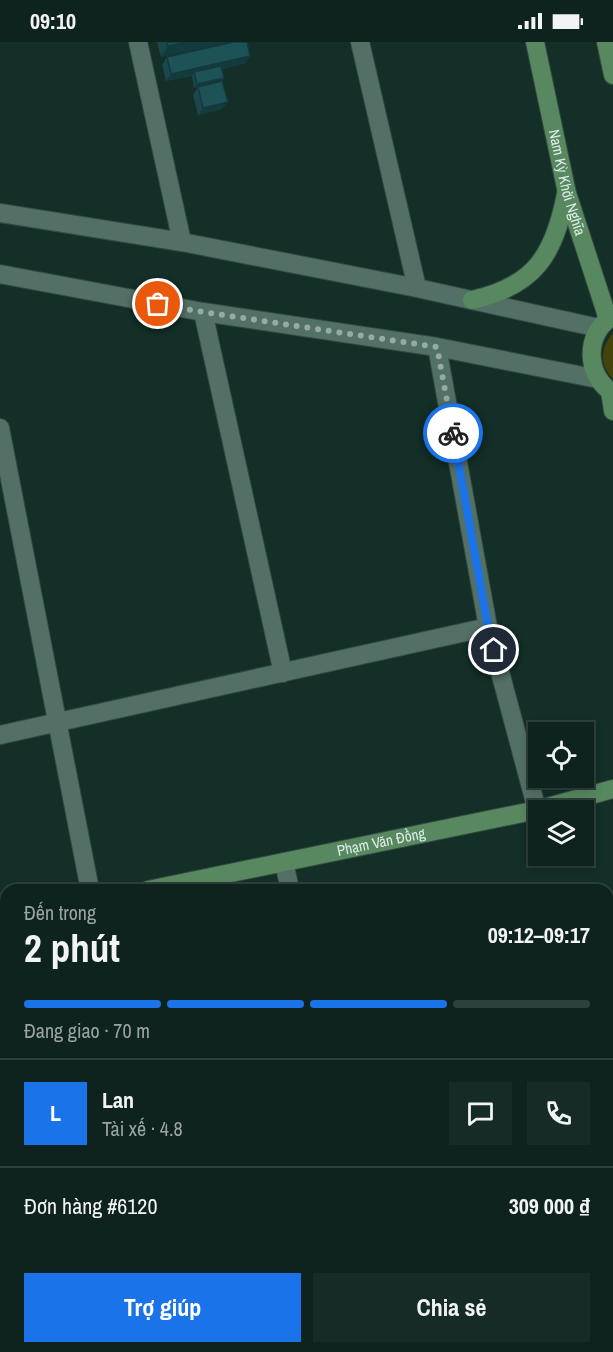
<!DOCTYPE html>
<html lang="vi">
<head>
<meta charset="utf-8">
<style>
  :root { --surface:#0e231d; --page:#172b26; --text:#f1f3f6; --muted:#9ba4a4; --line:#2e403b; --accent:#1a73e8 }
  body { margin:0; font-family:"Archivo Narrow",sans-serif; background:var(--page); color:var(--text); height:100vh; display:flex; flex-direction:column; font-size:22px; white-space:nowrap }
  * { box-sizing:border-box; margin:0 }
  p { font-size:20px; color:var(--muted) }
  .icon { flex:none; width:33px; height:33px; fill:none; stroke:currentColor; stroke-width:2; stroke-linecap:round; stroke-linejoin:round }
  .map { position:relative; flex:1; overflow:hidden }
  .sheet { position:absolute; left:0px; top:842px; width:614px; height:470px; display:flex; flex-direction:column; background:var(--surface); border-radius:18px 18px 0 0; box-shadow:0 3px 9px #0003,0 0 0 2px var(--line) }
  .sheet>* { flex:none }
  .buttons { position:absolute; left:528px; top:680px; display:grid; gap:12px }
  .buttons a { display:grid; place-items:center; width:66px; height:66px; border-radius:0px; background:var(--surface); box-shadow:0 3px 9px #0003,0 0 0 2px var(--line); font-size:30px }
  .pin { position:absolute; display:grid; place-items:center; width:51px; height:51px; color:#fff; margin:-26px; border:3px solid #fff; border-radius:50%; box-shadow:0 2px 6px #0007 }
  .courier { position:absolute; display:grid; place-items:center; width:60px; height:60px; margin:-30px; border:4px solid #1a73e8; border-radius:50%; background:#fff; color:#222; box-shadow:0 2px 8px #0007 }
  .overview em { font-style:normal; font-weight:700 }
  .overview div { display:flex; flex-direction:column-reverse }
  .overview { display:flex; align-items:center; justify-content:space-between; height:102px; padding:0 24px }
  h1 { font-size:39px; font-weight:700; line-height:45px }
  .bar { display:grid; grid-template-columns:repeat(4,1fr); gap:9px 6px; align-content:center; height:72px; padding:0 24px }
  .bar i { height:8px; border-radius:4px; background:var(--line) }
  .bar .active { background:var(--accent) }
  .bar p { grid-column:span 4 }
  .line { display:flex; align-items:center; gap:15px; padding:0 24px; border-top:2px solid var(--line) }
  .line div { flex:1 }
  .round { display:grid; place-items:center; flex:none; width:63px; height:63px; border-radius:0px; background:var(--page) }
  .button { display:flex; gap:12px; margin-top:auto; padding:12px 24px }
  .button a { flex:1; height:69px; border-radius:0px; background:var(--accent); color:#fff; font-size:24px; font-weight:700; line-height:69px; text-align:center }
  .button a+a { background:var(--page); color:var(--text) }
  .status { display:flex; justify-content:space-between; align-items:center; height:42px; padding:0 30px; background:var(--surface); direction:ltr }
  .status svg { height:16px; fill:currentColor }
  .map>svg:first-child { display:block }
</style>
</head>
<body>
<div class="status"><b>09:10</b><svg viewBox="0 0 49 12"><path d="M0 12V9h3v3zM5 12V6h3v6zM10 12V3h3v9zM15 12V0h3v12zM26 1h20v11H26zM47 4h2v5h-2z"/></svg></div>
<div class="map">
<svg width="613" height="1310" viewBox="0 0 613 1310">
  <rect width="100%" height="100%" fill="#132f27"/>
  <path fill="#43440c" d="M613 291V337C599 323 600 306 613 291Z"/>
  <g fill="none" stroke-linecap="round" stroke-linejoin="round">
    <g stroke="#354a43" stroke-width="20">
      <path id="street" d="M138 0 182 200
        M360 0 417 246
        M0 171 182 200 417 246 599 286
        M0 232 203 270 437 305 598 337
        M203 270 283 631
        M437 305 488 585 537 768
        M0 386 90 848
        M0 693 488 585
        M284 820 290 848
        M0 1002 6 1001
        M608 1046 613 1045
        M0 1087 6 1085
        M0 1189 6 1187
        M0 1305 6 1304
        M286 1305 287 1310
        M395 1305 396 1310"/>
    </g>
    <g stroke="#354a43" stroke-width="20">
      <g id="secondary">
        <path id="s1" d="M535 0 567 151 608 277"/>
        <path d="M606 0 613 33"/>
        <path d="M472 258C535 244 554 213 566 152"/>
        <path d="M613 274C584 291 585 334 613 351"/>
        <path d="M610 349 613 369"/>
        <path id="s2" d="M148 848 537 768 613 747"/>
        <path d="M0 881 6 879"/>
      </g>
    </g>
    <use href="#street" stroke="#537066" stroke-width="18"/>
    <use href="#secondary" stroke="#578860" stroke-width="18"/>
  </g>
  <path fill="#19474b" d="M157 0H228L161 15Z
    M167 15 245 21 222 27V67L198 73 193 53 198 45 207 43 194 46 192 34 166 39 162 23Z"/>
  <path fill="#143a3d" d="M188 0H228L161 15 168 4Z
    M250 14 245 21 195 33 194 30 192 34 166 39 171 32Z
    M224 36 221 40 194 46 197 42Z
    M228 60 222 67 198 73 203 66Z"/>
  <path fill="#1d5357" stroke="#143a3d" stroke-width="1.5" d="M167 0H188L168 4Z
    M234 0H247L250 14 171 32 167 15Z
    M221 24 224 36 197 42 194 30Z
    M222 39 228 60 203 66 198 45Z"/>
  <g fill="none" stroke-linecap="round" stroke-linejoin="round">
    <path stroke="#96aaa4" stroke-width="6" stroke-dasharray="0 10.8" d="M158 262 203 270 437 305 453 391"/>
    <path stroke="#1a73e8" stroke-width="8" d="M453 391 488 585 494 608"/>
  </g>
  <g text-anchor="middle" stroke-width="4.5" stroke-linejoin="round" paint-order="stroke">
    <g font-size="15" fill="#ddede7" stroke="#09251d">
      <text dy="5" stroke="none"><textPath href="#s1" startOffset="144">Nam Kỳ Khởi Nghĩa</textPath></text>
      <text dy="5" stroke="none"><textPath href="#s2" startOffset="238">Phạm Văn Đồng</textPath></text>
    </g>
  </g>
</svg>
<div class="buttons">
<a><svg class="icon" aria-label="locate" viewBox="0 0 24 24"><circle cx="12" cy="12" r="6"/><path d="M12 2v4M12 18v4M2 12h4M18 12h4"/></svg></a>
<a><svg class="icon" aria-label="layers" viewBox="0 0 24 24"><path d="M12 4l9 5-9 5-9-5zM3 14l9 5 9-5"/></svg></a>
</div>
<div class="pin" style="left:158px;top:262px;background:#ea580c"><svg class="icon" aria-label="bag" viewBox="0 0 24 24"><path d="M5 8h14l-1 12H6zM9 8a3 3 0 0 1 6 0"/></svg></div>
<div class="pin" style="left:494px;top:608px;background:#1f2937"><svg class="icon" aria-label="home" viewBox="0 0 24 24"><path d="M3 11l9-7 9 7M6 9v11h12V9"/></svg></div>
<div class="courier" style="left:453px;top:391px"><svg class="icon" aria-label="bike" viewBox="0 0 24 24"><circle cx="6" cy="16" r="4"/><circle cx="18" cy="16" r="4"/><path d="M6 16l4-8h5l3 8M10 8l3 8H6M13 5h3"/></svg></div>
<section class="sheet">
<div class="overview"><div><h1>2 phút</h1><p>Đến trong</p></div><em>09:12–09:17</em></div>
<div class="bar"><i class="active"></i><i class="active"></i><i class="active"></i><i></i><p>Đang giao · 70 m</p></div>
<div class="line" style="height:108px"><b class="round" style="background:var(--accent);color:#fff">L</b><div><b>Lan</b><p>Tài xế · 4.8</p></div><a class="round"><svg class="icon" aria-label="chat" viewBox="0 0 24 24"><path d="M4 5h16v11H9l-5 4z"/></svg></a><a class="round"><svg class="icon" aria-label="phone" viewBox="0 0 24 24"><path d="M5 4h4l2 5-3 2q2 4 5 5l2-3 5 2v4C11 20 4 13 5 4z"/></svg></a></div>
<div class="line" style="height:78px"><div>Đơn hàng #6120</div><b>309 000 ₫</b></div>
<div class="button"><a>Trợ giúp</a><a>Chia sẻ</a></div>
</section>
</div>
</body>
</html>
